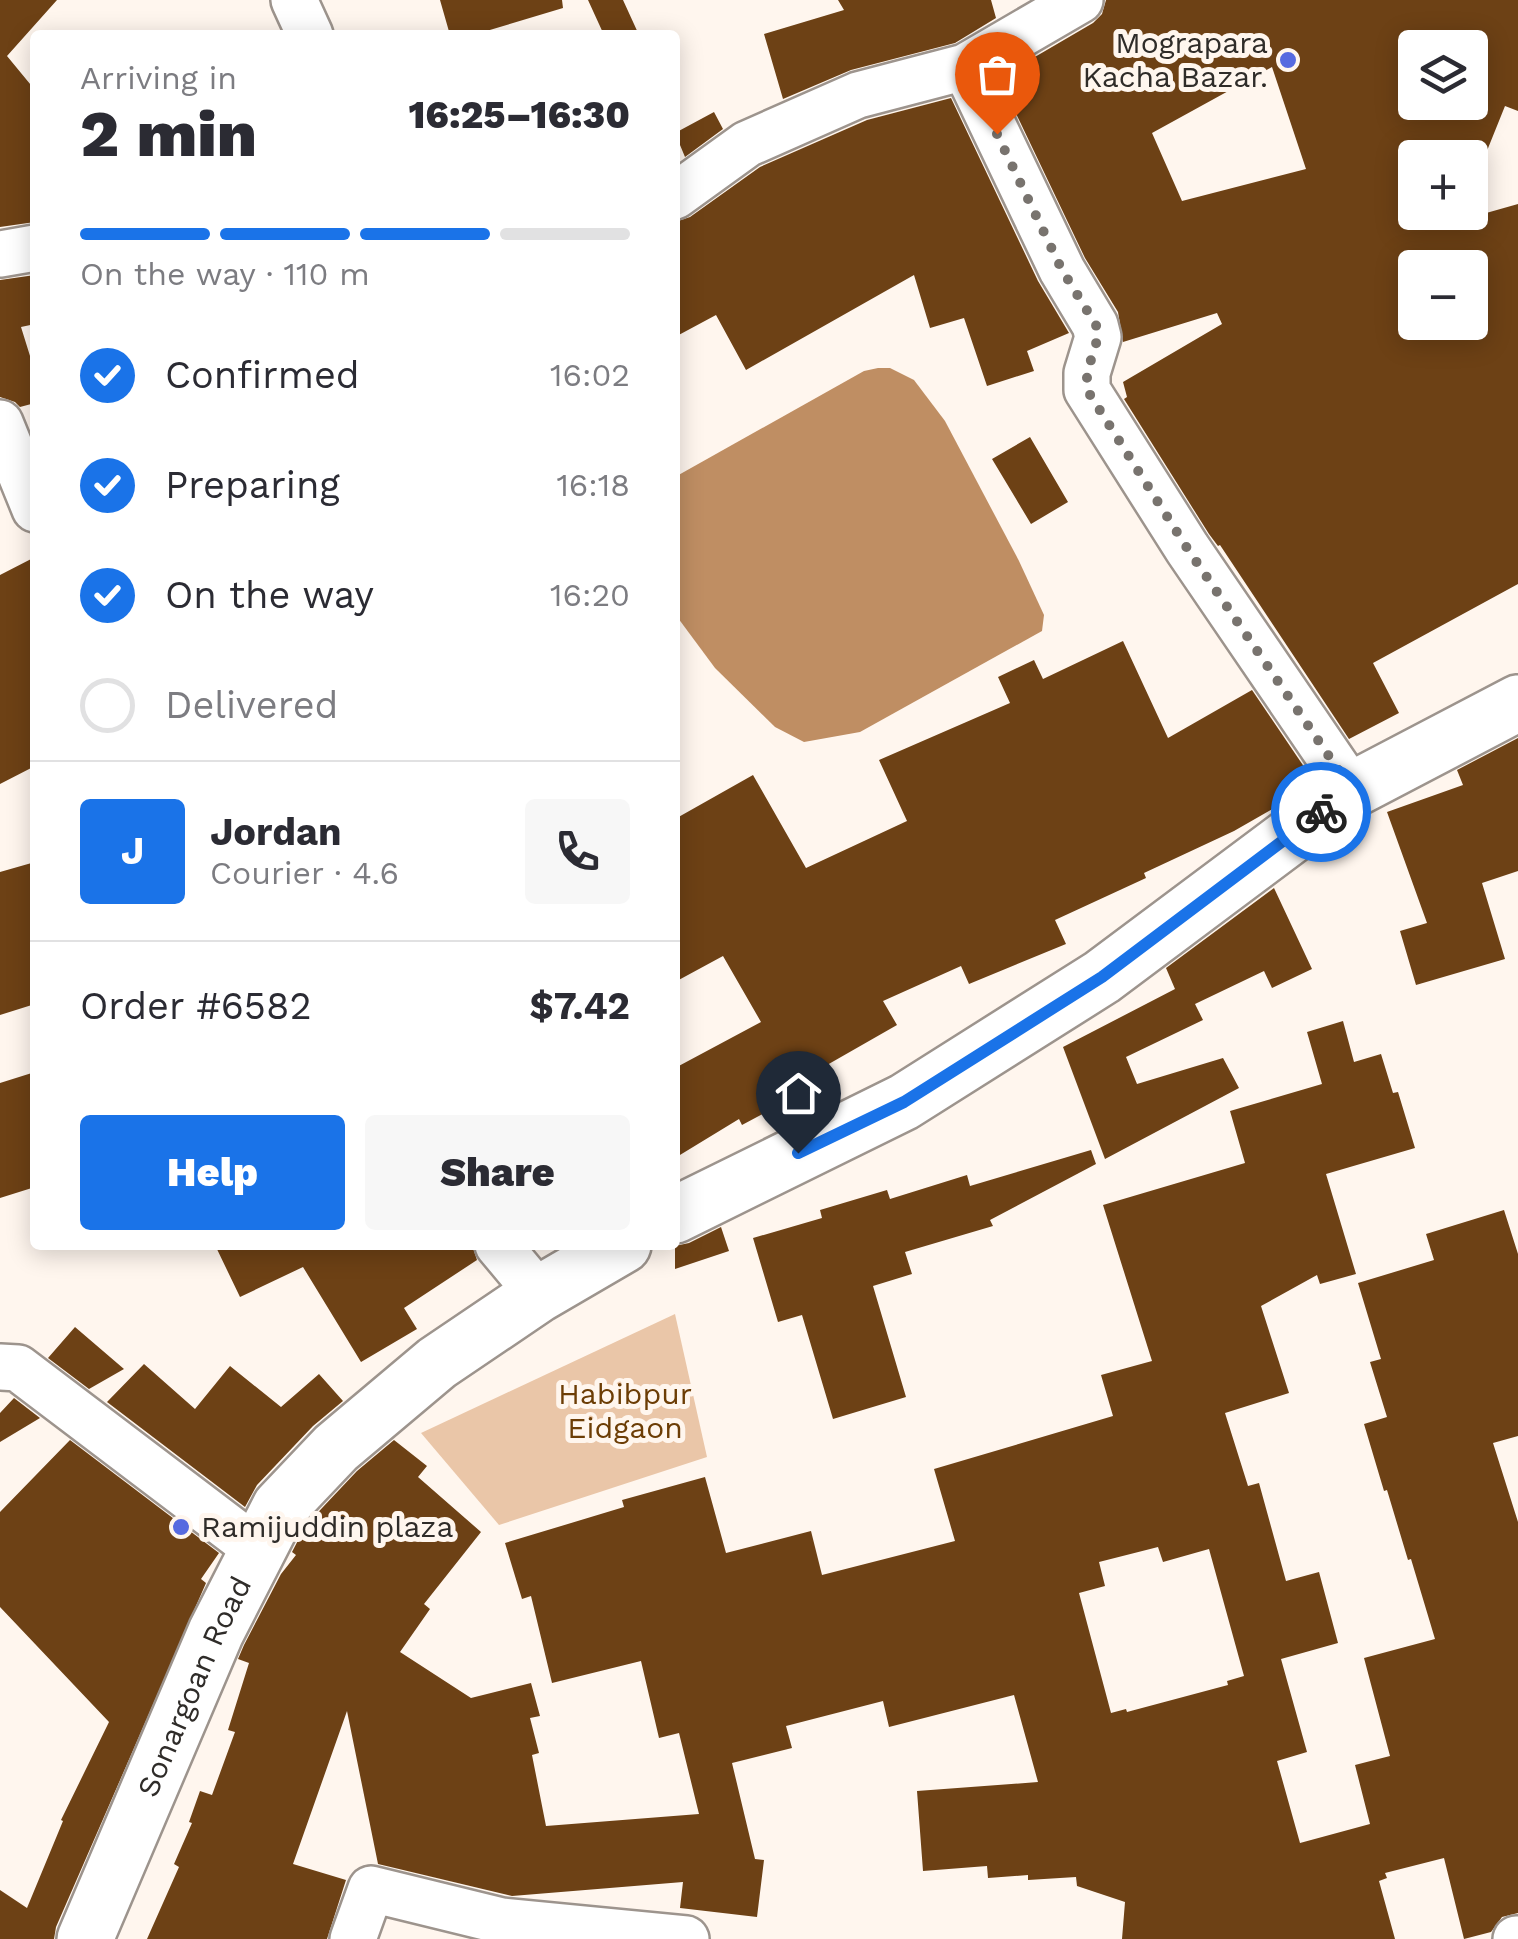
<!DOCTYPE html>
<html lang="en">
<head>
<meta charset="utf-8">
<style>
  :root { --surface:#fff; --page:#f7f7f7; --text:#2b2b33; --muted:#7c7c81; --line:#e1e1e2; --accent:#1a73e8 }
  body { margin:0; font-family:"Work Sans",sans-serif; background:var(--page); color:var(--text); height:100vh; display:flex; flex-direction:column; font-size:38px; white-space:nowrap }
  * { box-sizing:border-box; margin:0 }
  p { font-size:32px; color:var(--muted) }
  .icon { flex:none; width:55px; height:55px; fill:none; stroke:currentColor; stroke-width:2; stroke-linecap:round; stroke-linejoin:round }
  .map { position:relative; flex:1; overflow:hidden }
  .drawer { position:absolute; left:30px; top:30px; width:650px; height:1220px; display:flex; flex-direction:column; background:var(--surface); border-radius:10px; box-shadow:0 5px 25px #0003 }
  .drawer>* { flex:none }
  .tools { position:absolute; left:1398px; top:30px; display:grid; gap:20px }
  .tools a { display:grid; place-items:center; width:90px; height:90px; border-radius:10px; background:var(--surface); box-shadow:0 5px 25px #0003; font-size:50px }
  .pin { position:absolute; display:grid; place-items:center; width:85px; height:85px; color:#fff; margin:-102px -42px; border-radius:50% 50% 50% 0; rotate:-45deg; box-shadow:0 0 10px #0007 }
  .pin .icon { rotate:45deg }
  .courier { position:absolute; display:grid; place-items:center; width:100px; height:100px; margin:-50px; border:8px solid #1a73e8; border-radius:50%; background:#fff; color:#222; box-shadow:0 2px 12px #0007 }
  .summary em { font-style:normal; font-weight:800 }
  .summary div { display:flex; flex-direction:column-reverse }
  .summary { display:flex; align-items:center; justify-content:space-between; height:170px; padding:0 50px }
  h1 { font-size:65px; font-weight:800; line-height:75px }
  .bar { display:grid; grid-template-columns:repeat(4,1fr); gap:15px 10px; align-content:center; height:120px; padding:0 50px }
  .bar i { height:12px; border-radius:8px; background:var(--line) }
  .bar .current { background:var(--accent) }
  .bar p { grid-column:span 4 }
  .line { display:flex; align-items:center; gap:25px; padding:0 50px; border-top:2px solid var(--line) }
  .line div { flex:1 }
  .round { display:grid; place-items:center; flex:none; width:105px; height:105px; border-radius:10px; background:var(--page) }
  ol { padding:0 50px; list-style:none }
  li { display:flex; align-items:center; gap:30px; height:110px }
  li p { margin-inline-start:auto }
  li .icon { padding:10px; border-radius:50%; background:var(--accent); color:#fff; stroke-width:4 }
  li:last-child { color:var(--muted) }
  li i { width:55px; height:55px; border:5px solid var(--line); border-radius:50% }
  .primary-button { display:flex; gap:20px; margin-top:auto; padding:20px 50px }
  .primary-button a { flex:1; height:115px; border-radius:10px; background:var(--accent); color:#fff; font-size:40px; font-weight:800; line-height:115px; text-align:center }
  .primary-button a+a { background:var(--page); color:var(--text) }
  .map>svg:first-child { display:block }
</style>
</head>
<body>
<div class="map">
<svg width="1518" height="1939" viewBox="0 0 1518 1939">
  <rect width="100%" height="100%" fill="#fff6ee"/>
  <path fill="#eac6a8" d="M675 1314 707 1457 499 1525 421 1433Z"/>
  <path fill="#bf8e63" d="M878 368H890L914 380 945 421 1019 561 1044 615 1042 631 860 732 804 742 775 727 715 668 675 614V477L864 371Z"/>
  <path fill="#6d4115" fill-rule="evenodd" d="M0 0H57L7 56 35 90V222L0 227Z
    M440 0H562L563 8 473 35H450Z
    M588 0H623L639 35H604Z
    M838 0H991L996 18 955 43 851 70 783 99 764 34 844 10Z
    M1106 0H1518V111L1505 106 1470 193V158H1415V212H1462L1458 221 1518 204V584L1373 663 1399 713 1349 739 1220 545 1218 546 1209 534 1124 399 1127 397 1123 382 1222 324 1217 313 1123 342 1118 312 1085 258 999 78 1093 23 1102 14ZM1415 48H1470V102H1415ZM1272 67 1306 169 1182 201 1152 133ZM1415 268H1470V322H1415Z
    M951 98 1038 281 1069 333 1027 351 1034 371 987 386 964 318 930 328 914 275 746 370 716 315 675 337V222L690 217 760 167 867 120Z
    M714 112 723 129 685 157 675 133Z
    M35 275V324L21 327 35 372V403L20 407 15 402 0 397V280Z
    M1030 437 1068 502 1031 524 992 459Z
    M35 557V766L0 784V575Z
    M1123 641 1168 738 1252 690 1313 780 1281 804 1234 831 1144 873 1146 878 1055 920 1066 944 969 984 961 966 883 1001 897 1025 785 1089 791 1099 742 1125 739 1119 675 1158V1068L761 1022 723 956 675 982V819L753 775 806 868 907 821 879 760 1010 703 998 677 1034 660 1043 679Z
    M1518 738V871L1482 883 1505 959 1416 985 1400 931 1427 923 1387 812 1463 785 1457 770Z
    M35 862V1004L0 1015V872Z
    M1274 888 1312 969 1272 988 1264 971 1195 1004 1203 1020 1126 1057 1137 1084 1223 1058 1239 1088 1105 1159 1063 1047 1175 989 1166 968Z
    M1343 1021 1354 1062 1381 1054 1393 1093 1398 1092 1415 1148 1326 1174 1356 1274 1320 1284 1317 1275 1261 1306 1289 1393 1225 1413 1248 1486 1259 1483 1286 1581 1319 1572 1338 1643 1281 1659 1307 1752 1277 1761 1300 1843 1370 1824 1355 1765 1390 1756 1364 1658 1435 1639 1411 1559 1408 1560 1387 1490 1384 1491 1364 1424 1387 1417 1370 1362 1381 1359 1358 1283 1434 1260 1426 1234 1504 1210 1518 1254V1436L1493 1443 1518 1522V1913L1502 1917 1491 1932 1464 1939 1444 1858 1385 1873 1387 1878 1379 1881 1395 1939H1122L1125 1902 1077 1886 1076 1877 1028 1880V1875L988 1878 987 1866 923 1871 917 1791 1038 1782 1014 1695 889 1727 883 1701 786 1726 792 1748 732 1763 755 1859 764 1860 757 1917 680 1908 683 1882 512 1896 378 1864 347 1711 293 1864 346 1880 327 1939H147L179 1867 174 1864 192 1823 189 1822 200 1791 212 1795 235 1732 228 1730 249 1663 238 1659 244 1645 281 1574 296 1555 292 1552 306 1525 357 1471 394 1440 427 1466 418 1477 481 1532 424 1604 430 1609 400 1652 471 1698 531 1683 540 1716 530 1718 539 1753 532 1755 546 1826 699 1814 679 1733 659 1738 641 1661 552 1683 531 1596 522 1599 505 1543 624 1507 622 1500 705 1477 726 1553 811 1531 822 1575 955 1541 934 1469 1113 1416 1101 1375 1152 1361 1103 1205 1245 1163 1230 1111 1322 1084 1307 1032ZM1158 1547 1163 1562 1209 1549 1244 1676 1227 1681 1228 1685 1127 1712 1126 1709 1111 1713 1079 1593 1105 1586 1099 1562Z
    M35 1072V1187L0 1198V1083Z
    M1091 1150 1096 1164 990 1220 993 1226 905 1252 912 1274 873 1286 906 1397 833 1419 802 1315 778 1322 753 1238 822 1218 820 1210 887 1190 890 1199 967 1175 970 1186Z
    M721 1227 729 1251 675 1269V1246L689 1243Z
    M215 1245H472L477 1260 404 1308 417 1329 361 1362 303 1267 240 1297Z
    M75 1327 124 1369 89 1389 48 1358Z
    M144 1364 195 1409 230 1366 281 1407 319 1374 343 1401 313 1426 257 1485 245 1507 107 1402Z
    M14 1398 40 1418 0 1442V1413Z
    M70 1440 219 1553 201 1579 206 1583 56 1927 54 1939H0V1890L27 1908 63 1821 61 1820 109 1722 0 1607V1512Z"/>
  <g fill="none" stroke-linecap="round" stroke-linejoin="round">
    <g stroke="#9d948d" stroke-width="50">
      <path id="minor" d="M294 0 310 35
        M965 67 1062 270 1095 325 1098 337 1087 373V390L1187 548 1352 790
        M675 196 747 144 858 95 965 67 1080 0
        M0 254 35 248
        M0 423 35 509
        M498 1245 539 1294
        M0 1367 18 1368 258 1550
        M353 1939 371 1889 502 1921 686 1939
        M1516 1939H1518"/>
    </g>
    <g stroke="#9d948d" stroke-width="60">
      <g id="secondary">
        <path d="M675 1215 904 1102 1102 977 1352 790 1518 703"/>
        <path id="s1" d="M85 1939 216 1632 280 1507 336 1448 437 1363 539 1294 623 1245"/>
      </g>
    </g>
    <use href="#minor" stroke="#fff" stroke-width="45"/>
    <use href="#secondary" stroke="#fff" stroke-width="55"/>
  </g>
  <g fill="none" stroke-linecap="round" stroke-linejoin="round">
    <path stroke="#78736e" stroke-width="10" stroke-dasharray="0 18" d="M997 134 1062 270 1096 325 1098 337 1087 373V390L1187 548 1352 790 1321 812"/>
    <path stroke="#1a73e8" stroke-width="12" d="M798 1153 904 1102 1102 977 1321 812"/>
  </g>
  <g fill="#566ae0" stroke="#fff6ee" stroke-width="4">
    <circle cx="1288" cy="60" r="10"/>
    <circle cx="181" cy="1527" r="10"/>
  </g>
  <g text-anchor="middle" stroke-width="10" stroke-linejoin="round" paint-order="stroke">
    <g font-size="30" fill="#2f2c29" stroke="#fff6ee" text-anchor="end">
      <text x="1268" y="53">Mograpara<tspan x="1268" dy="34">Kacha Bazar.</tspan></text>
      <text x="201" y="1537" text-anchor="start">Ramijuddin plaza</text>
    </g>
    <g font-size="30" fill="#6c3d05" stroke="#fff6ee">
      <text x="625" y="1404">Habibpur<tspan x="625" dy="34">Eidgaon</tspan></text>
    </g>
    <g font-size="30" fill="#2f2c29" stroke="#fff6ee">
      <text dy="10" stroke="none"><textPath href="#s1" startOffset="275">Sonargoan Road</textPath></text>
    </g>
  </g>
</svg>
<div class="tools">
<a><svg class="icon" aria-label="layers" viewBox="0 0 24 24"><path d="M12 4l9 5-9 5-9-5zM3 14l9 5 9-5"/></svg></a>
<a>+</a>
<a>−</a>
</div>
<div class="pin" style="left:997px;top:134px;background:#ea580c"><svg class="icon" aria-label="bag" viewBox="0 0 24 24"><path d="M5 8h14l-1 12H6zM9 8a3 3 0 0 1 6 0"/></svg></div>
<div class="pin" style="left:798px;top:1153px;background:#1f2937"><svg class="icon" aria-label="home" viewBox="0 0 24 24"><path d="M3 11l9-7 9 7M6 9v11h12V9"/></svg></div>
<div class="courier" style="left:1321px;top:812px"><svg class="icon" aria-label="bike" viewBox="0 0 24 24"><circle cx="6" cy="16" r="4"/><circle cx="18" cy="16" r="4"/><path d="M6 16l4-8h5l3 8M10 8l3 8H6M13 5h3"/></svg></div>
<section class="drawer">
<div class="summary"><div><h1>2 min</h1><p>Arriving in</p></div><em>16:25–16:30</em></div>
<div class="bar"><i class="current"></i><i class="current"></i><i class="current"></i><i></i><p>On the way · 110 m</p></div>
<ol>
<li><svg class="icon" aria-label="check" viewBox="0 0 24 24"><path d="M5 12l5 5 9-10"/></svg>Confirmed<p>16:02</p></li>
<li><svg class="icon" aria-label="check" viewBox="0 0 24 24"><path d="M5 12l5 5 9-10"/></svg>Preparing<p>16:18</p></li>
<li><svg class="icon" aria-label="check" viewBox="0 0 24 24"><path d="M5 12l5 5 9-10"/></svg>On the way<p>16:20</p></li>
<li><i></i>Delivered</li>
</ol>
<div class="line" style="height:180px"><b class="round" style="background:var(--accent);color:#fff">J</b><div><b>Jordan</b><p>Courier · 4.6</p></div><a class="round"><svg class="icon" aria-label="phone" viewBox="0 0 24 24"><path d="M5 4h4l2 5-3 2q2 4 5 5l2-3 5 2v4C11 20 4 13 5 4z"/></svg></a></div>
<div class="line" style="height:130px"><div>Order #6582</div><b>$7.42</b></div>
<div class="primary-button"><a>Help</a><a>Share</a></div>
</section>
</div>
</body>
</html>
